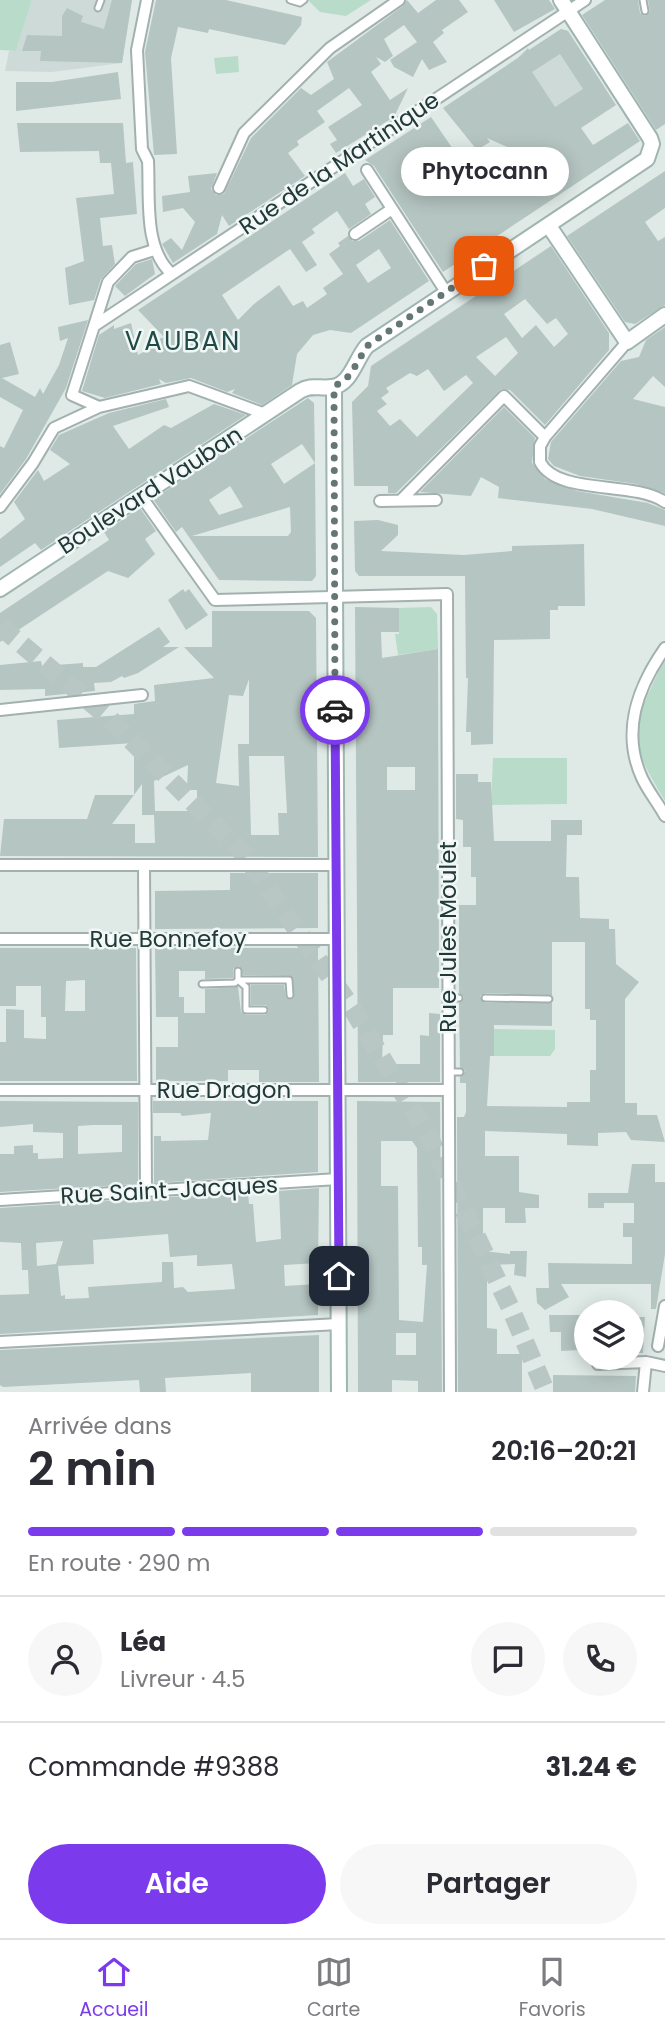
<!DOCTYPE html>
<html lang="fr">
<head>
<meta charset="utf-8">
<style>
  :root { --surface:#fff; --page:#f7f7f7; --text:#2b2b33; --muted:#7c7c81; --line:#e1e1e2; --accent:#7c3aed }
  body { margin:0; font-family:Poppins,sans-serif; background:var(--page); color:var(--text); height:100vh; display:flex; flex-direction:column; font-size:26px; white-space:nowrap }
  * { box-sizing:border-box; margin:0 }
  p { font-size:23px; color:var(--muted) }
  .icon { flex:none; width:38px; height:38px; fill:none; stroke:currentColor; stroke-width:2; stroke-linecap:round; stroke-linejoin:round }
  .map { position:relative; height:1392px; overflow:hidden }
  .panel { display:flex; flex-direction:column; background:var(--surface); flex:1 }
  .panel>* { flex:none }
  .fabs { position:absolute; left:574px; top:1300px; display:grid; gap:14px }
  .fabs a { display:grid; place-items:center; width:70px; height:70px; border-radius:50%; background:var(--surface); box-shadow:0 4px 18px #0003; font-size:35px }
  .pin { position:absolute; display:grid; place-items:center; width:60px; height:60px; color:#fff; margin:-30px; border-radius:14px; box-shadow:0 4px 10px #0006 }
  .courier { position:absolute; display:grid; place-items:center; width:70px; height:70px; margin:-35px; border:5px solid #7c3aed; border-radius:50%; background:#fff; color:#222; box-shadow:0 2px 9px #0007 }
  .bubble { position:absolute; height:49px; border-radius:24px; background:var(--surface); box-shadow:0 4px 18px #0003; font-size:23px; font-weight:600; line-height:49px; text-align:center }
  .headline em { font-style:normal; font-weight:600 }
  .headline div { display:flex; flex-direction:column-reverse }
  .headline { display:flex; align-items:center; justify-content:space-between; height:119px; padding:0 28px }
  h1 { font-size:46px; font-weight:600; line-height:52px }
  .bar { display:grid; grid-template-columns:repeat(4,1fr); gap:10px 7px; align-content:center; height:84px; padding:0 28px }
  .bar i { height:9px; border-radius:5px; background:var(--line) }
  .bar .selected { background:var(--accent) }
  .bar p { grid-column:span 4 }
  .line { display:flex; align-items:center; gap:18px; padding:0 28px; border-top:2px solid var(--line) }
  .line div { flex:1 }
  .round { display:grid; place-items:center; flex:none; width:74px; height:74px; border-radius:37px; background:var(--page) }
  .button { display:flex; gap:14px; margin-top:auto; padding:14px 28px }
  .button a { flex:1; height:80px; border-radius:42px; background:var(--accent); color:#fff; font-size:28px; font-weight:600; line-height:80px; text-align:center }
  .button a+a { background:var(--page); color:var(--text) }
  .dock { display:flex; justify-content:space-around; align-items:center; height:98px; border-top:2px solid var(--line); background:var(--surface); font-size:19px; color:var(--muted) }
  .dock a { display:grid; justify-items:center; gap:4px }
  .dock .selected { color:var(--accent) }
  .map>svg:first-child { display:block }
</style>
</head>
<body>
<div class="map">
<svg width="665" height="1392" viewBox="0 0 665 1392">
  <rect width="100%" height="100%" fill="#dfeae7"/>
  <path fill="#cedad7" d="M32 0H132L122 63 52 72 5 71 9 51H16Z
    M561 29 568 31 607 91 552 128 508 64Z"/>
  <path fill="#b9dbc9" d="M0 0H32L16 51 0 50Z
    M308 0H371L346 16 320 12Z
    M238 56 239 72 216 74 214 58Z
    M431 607 437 614 438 649 398 655 395 634H399V608Z
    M665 660V801C640 758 627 742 648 694 654 683 658 670 665 660Z
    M493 758H567V804L491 805Z
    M494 1029 555 1030V1049L550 1056H494Z"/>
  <path fill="#b5c5c1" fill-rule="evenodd" d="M112 0H132L122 63 40 61 41 51H22L27 35 62 36V16L67 8 83 16 81 22 104 29Z
    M156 0H226L302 17 301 25 285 45 209 29 208 33 178 27 171 58 177 154 154 155 145 52Z
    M407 0 418 13 436 0H459L468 12 442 30 444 33 433 42 447 62 429 70 422 59 413 77 394 67 390 60 417 42 404 25 384 39 393 56 385 62 376 57 381 64 371 72 390 100 408 88 394 117 336 153 330 144 337 140 328 127 362 105 349 88 317 111 325 122 297 141 299 145 288 153 305 176 229 226 222 215 217 234 173 263 162 244 171 238 182 250 195 222 183 208 163 212 162 196 190 192 188 176 217 173 211 189 216 195 224 194 251 138 301 88 311 95 334 79 327 62 403 6Z
    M494 0H549L555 9 514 32Z
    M605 0H638L640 13 645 16 650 12 648 0H665V124L656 130 582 15Z
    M561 29 568 31 616 105 581 128 593 145 628 123 640 141 443 272 374 166 365 160 431 117 468 171 472 168 479 179 503 163 515 180 536 160 487 138 490 142 477 150 443 108 518 58 528 48 529 50ZM560 54 583 89 555 107 532 72Z
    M118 72 121 99 16 111V82H52Z
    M17 123H123L126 163 133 162 137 214 100 218 103 246 112 245 115 264 101 279 94 300 69 305 65 268 84 261 76 198 114 194 111 163H100L99 151 20 152Z
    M665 171V208L645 222 658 241 665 237V305L635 324 625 322 567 236Z
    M345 173 353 186 364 179 375 197 365 204 371 214 349 229 337 211 312 229 315 233 302 242 317 265 306 272 290 249 222 295 238 320 254 304 279 285 293 306 303 301 307 308 327 294 323 288 343 274 329 254 340 246 338 243 348 236 352 241H359L390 220 429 281 351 333 330 330 313 335 297 354 292 385 262 405 232 393 235 389 227 392 191 378 166 383 159 379 161 384 105 398 82 391 99 335 114 325V329L131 323 138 355 161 342 159 339 164 337 138 310ZM379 249 391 268 368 283 356 265Z
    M551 246 609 333V350L545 425 510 390 501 389 396 493H388V486H354L352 402 368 386 371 366ZM525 299 547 324 556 318 568 334 554 347 536 325 522 338 504 314ZM506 337 518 353 495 376 476 357ZM428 369 444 391 466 375 473 383 417 437 400 419 390 426 377 411 387 404 381 398 389 392 386 388 410 373 417 376Z
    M152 259 155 274 125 296 115 286 136 264Z
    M88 320 66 388 26 459 0 494V446L4 448 23 410 0 397V345L10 342 19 374 2 378 35 397 40 388 43 394 59 365 68 338 60 341 58 327Z
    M665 327V387L653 376 633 399 665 407V493L636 484 580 476 554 466 548 459 551 442 621 361 639 357 646 340Z
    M308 398 314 403 315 463 302 444 271 464 284 484 315 463 316 576 312 581 219 580 182 527 176 532 153 499ZM230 486 243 507 219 515 209 500ZM290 507 291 532 288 536H192Z
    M166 399 169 407 113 426 129 449 164 425 171 428 214 404 246 415 41 550 35 543 0 567V539L25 519 14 502 38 470 44 481 70 464 50 450 59 435 109 413Z
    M504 407 535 438 532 463 545 479 577 491 648 503 665 510V526L592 509 498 498 499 487 481 477 471 496 420 492Z
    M140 508 156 531 145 539 155 554 128 578 108 571 0 642V613L109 540 104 532Z
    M378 520 398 525V535L381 551 464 555 512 551V546L584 544 585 606H558V610H550V639L494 640 493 744 471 745V732H466L468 678H466L465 576H359L355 571 354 521Z
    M183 589 185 592 189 589 208 615 186 630 168 600Z
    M355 607 399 608V632H381L382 658 438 649 439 988H393V1035H383L382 1061 384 1064H420V1035L429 1036V1013L440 1014V1082H358ZM387 767H415V790H387Z
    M212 611H309L316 618 318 857 0 856 4 819H87L95 795H134L112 824H135V843H155L154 815H142V784L134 795V743L59 748 57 720 134 714V704L155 701 154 685 214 678 184 647H212ZM249 679V744H238L239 786 216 783 229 695 243 696ZM249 756H284L287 813H278L279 835H251ZM188 765 187 790H197V811H155L154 781Z
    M159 627 170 642 163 647H179L138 673 124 678 122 676 111 682 94 683 95 691 45 696V689L0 690V665L41 661 42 666 83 663V667H96Z
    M456 774H478V782H491L494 841H551V820H582V835H567L566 877H579L580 918 609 919V929H615L616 964 639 982 625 999V1103H637V1115H657L665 1142 631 1140 626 1132 598 1133V1146L567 1145V1134L485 1131V1156H519V1192L539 1195V1208H525L526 1223H505V1208H483V1251L510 1254V1251H527L526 1277 514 1275 515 1264 487 1265V1328L497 1329V1354H522V1392H458L457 1117H464L466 1112V1083H460V1077L465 1071 460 1067 459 1003 464 997 459 993V905H476V877H471V847H463V820L456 819ZM552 942H585V1009H590V1020H596V1070H590V1102H567V1107L487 1106 490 1056H494V1025L552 1026V1003H485L480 996 485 993 552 995Z
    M230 873H318V928L155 929V891L230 890Z
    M0 948H136L137 1081H0V1042H6V1009L24 1010V1038L46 1039V1017H41V986H16V1006H0ZM85 980V1011H65L66 981Z
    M155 948H318L319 1082H259V1070H228V1081H156V1047H178V1017H156ZM239 966 243 975 292 976 294 998H286L284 985H251V1005H266L269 1011 265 1015H246L241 1012 238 987 205 989V1013H184V997H179V971H205V979L233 978V969Z
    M0 1101 138 1102V1184L0 1192V1154H14V1146L33 1145V1153H38V1159L63 1158V1133L33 1132V1124L0 1127ZM93 1125H122V1152L78 1154V1126Z
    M153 1101H318V1172L154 1183V1136H161V1141L208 1140 211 1113 182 1116 180 1113H153Z
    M357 1101 440 1102 442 1392H418V1381L392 1380V1392H358ZM381 1141H412L417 1148 418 1247H422V1265H427L423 1322 399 1320 398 1186H381ZM396 1333H416V1355H396Z
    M632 1164H655V1182H665V1254L656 1309H651V1284H561L569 1297 545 1310 537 1303 536 1288H549L548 1263 632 1264V1237H623V1223H634V1203H604V1208H588V1193H628Z
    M319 1188 318 1263 284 1265 285 1286 318 1284V1315L0 1334V1295L29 1294 28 1270H22L21 1243 0 1242V1208L248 1192 249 1204H253L256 1242 281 1239 279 1191ZM168 1234 170 1257 197 1255V1266H201L232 1264 235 1289 188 1292 183 1287 174 1288 173 1262H162V1282L88 1287 89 1298 65 1299V1295L61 1296 58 1266 94 1264 93 1240ZM63 1241 56 1264 37 1266 36 1243Z
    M549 1315H584V1325H580L579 1332 580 1350 561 1351V1332H550Z
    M632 1317H645L643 1353H632Z
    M319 1335V1392H251V1373L165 1378 166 1392H140L139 1380 3 1387 0 1385V1350Z
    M553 1375 636 1376 635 1392H553Z"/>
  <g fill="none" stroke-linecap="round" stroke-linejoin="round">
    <path stroke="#b9c7c4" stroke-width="19" stroke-dasharray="19 10" stroke-linecap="butt" d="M0 626 109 718 243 853 352 1008 429 1137 510 1307 546 1392"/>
    <g stroke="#a2b1af" stroke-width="9">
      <path id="lane" d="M290 0 300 3 304 0
        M643 0 645 11
        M98 8 101 0
        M238 971V980H289L290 995
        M202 984 235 983 238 980 246 987V1010H264
        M449 998H459
        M485 998 549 999
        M449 1072H460"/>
    </g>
    <g stroke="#a2b1af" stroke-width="14">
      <path id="street" d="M147 0 137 50 142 149 148 161C150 197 143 249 172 274
        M367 170 446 292
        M219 188 244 133 330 48 399 0
        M355 234 392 209
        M154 250 132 257 108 282 72 395 99 407 189 386 265 414
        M94 326 585 0
        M627 342 545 437 540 446V462C558 496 632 480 665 502
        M141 496 215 600 447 594 450 1392
        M402 499 504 396 545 437
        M380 501 436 500
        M0 507 33 463 54 428 99 407
        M665 648C637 688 621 732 642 778 648 791 658 803 665 816
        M0 710 142 695
        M0 865H336
        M144 865 146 1191
        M0 939H337
        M0 1090H449
        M0 1200 338 1179
        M0 1342 339 1324
        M658 1346 665 1306
        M598 1364 646 1362 665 1366
        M643 1392 646 1362"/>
    </g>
    <g stroke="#9fb5b2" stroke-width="18">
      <path id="secondary" d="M549 226 627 342 665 315
        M334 387 339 1392
        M0 589 300 391C311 384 320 389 332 387 351 385 356 358 367 346L647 159 652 144 650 138 561 0"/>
    </g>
    <use href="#lane" stroke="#fff" stroke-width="5"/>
    <use href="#street" stroke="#fff" stroke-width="10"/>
    <use href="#secondary" stroke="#fff" stroke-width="14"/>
  </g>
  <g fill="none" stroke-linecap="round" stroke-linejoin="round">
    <path stroke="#647775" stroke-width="7" stroke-dasharray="0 12.6" d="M335 710 334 387 350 375 367 346 484 266"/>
    <path stroke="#7c3aed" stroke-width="9" d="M335 710 339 1276"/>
  </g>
  <g text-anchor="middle" stroke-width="5" stroke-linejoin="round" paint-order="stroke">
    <g font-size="23" fill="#213938" stroke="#f0f7f5">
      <text transform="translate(339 163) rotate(-34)" y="8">Rue de la Martinique</text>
      <text transform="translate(150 490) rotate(-33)" y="8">Boulevard Vauban</text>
      <text transform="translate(448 937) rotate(-90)" y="8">Rue Jules Moulet</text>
      <text x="168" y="947">Rue Bonnefoy</text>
      <text x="224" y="1098">Rue Dragon</text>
      <text transform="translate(169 1190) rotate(-3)" y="8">Rue Saint-Jacques</text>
    </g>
    <g font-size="26" letter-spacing="2" fill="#1e4b49" stroke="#f0f7f5">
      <text x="183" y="350">VAUBAN</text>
    </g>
  </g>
</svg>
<div class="fabs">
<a><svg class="icon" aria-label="layers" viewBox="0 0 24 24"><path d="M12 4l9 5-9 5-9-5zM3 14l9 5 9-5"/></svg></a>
</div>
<div class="pin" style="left:484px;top:266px;background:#ea580c"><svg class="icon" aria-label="bag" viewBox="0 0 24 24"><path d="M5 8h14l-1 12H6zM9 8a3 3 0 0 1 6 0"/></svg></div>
<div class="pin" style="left:339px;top:1276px;background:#1f2937"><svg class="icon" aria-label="home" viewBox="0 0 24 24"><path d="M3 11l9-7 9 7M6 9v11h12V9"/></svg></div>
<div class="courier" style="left:335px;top:710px"><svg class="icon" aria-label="car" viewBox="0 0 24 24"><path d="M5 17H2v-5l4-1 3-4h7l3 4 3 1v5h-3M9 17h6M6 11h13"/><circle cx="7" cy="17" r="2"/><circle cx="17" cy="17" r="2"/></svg></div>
<div class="bubble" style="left:401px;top:147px;width:168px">Phytocann</div>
</div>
<section class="panel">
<div class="headline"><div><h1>2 min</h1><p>Arrivée dans</p></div><em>20:16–20:21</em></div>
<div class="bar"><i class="selected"></i><i class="selected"></i><i class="selected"></i><i></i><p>En route · 290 m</p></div>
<div class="line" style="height:126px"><a class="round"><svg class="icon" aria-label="person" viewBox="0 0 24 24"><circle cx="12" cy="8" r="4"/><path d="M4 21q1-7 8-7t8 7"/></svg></a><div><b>Léa</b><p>Livreur · 4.5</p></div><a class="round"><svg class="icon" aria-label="chat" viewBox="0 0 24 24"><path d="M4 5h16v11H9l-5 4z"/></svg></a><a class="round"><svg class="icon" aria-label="phone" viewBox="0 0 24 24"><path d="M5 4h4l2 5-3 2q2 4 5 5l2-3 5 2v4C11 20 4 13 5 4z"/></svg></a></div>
<div class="line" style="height:91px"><div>Commande #9388</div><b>31.24 €</b></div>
<div class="button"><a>Aide</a><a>Partager</a></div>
</section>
<nav class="dock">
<a class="selected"><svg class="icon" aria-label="home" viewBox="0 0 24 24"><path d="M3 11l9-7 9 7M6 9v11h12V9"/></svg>Accueil</a>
<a><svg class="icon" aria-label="map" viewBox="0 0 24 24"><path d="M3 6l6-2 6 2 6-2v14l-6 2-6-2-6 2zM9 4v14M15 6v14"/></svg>Carte</a>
<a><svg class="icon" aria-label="saved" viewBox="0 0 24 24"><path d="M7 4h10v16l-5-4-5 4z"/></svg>Favoris</a>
</nav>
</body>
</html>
